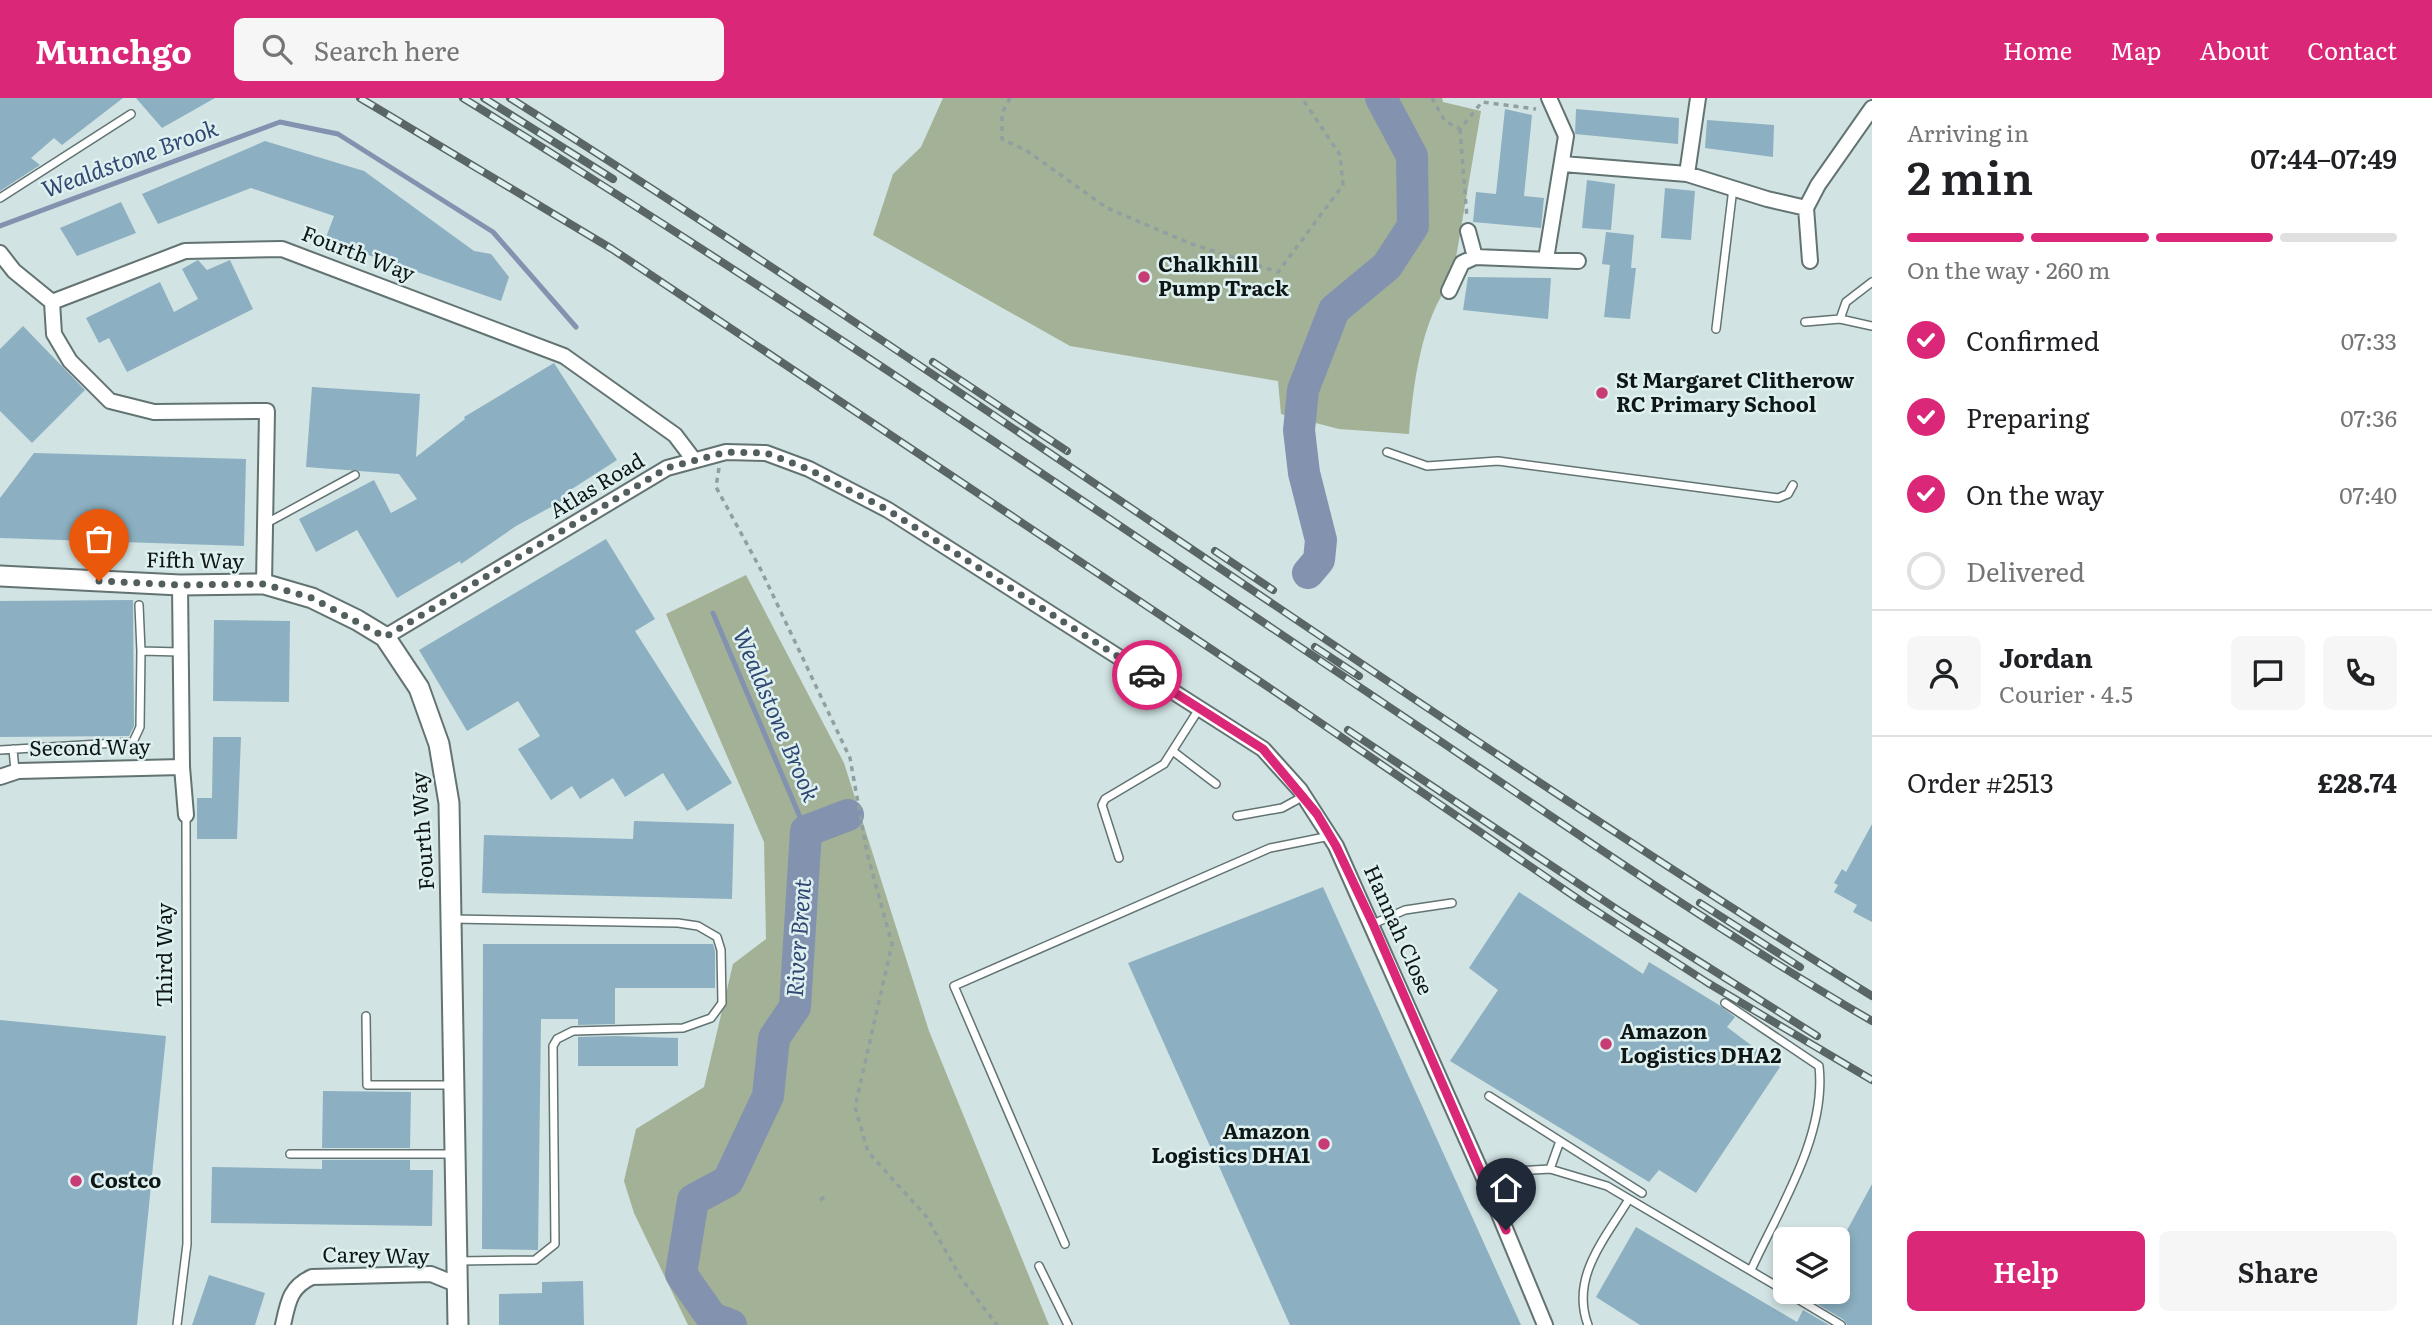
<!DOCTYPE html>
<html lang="en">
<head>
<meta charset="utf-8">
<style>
  :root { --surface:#fff; --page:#f6f6f6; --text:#202124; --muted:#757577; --line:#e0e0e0; --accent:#db2777 }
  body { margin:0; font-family:Literata,serif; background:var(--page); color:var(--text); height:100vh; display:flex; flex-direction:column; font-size:26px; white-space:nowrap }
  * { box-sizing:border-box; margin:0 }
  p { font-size:23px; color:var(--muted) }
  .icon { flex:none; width:38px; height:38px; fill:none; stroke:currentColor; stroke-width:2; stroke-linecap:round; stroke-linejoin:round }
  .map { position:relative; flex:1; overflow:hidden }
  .side { display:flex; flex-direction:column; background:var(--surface); width:560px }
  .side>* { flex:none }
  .fabs { position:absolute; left:1773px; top:1129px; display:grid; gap:14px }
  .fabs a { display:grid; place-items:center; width:77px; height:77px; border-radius:10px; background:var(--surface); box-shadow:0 4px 10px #0003; font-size:35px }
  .pin { position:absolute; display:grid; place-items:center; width:60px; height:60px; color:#fff; margin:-72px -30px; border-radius:50% 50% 50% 0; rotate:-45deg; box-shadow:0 0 7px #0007 }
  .pin .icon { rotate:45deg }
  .courier { position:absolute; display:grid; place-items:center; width:70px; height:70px; margin:-35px; border:5px solid #db2777; border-radius:50%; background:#fff; color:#222; box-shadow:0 2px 9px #0007 }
  .headline em { font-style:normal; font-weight:600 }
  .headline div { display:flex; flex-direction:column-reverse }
  .headline { display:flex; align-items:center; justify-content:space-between; height:119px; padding:0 35px }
  h1 { font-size:46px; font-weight:600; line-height:52px }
  .bar { display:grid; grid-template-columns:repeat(4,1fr); gap:10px 7px; align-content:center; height:84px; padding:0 35px }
  .bar i { height:9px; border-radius:5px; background:var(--line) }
  .bar .active { background:var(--accent) }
  .bar p { grid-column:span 4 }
  .line { display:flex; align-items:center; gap:18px; padding:0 35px; border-top:2px solid var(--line) }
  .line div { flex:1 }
  .round { display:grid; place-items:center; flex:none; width:74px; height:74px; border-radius:10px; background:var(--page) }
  ol { padding:0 35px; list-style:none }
  li { display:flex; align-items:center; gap:21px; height:77px }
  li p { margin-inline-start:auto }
  li .icon { padding:7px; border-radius:50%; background:var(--accent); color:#fff; stroke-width:4 }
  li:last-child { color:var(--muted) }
  li i { width:38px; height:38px; border:4px solid var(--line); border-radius:50% }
  .cta { display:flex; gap:14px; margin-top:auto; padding:14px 35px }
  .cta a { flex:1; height:80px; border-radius:10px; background:var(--accent); color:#fff; font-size:28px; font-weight:600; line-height:80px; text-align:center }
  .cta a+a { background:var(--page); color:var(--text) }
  header { display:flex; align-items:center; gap:42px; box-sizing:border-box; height:98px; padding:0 35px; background:var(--accent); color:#fff }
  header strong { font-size:33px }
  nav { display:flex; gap:38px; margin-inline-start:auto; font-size:24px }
  .search { width:490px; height:63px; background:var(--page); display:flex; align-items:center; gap:18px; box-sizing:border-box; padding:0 24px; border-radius:10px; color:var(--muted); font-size:26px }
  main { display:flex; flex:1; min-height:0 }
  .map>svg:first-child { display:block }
</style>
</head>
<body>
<header>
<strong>Munchgo</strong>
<div class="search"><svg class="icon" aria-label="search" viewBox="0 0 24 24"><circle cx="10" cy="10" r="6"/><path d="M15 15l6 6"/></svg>Search here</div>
<nav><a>Home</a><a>Map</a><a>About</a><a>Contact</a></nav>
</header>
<main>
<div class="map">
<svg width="1872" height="1227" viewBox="0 0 1872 1227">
  <rect width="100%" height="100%" fill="#d1e3e3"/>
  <path fill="#a3b297" d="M943 0H1442L1443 4 1481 13 1452 183C1421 219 1413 290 1409 336L1339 331 1281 316 1278 283 1070 248 873 137 893 76 921 49Z
    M746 477 844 665 929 933 1049 1227H688L634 1115 624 1083 636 1031 704 989 733 866 766 841 764 744 666 516Z"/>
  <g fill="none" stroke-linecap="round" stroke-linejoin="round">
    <path stroke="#8393af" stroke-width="5" d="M0 128 280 24 338 36 493 134 576 229
      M713 515 806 733"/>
    <path stroke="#8393af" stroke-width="32" d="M1308 475 1319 462 1321 442 1304 375 1299 332 1303 292 1334 212 1387 168 1413 128 1412 58 1381 0
      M731 1227 712 1220 681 1176 693 1102 728 1083 768 998 774 940 795 909 806 733 848 717"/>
  </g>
  <path fill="#8cb0c1" d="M0 0H123L62 47 54 40 31 60 40 67 0 93Z
    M136 0H215L162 30Z
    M1505 11 1532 17 1524 98 1544 100 1541 130 1473 124 1476 94 1496 96Z
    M1576 11 1679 20 1678 46 1575 36Z
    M1707 22 1774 27 1773 59 1705 50Z
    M265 43 364 73 474 153 491 156 509 179 501 203 325 142 334 118 251 90 158 126 142 96Z
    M1587 82 1615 86 1611 132 1582 130Z
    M1665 90 1695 93 1691 142 1661 140Z
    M121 104 136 135 77 158 60 130Z
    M1606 134 1634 137 1631 170H1636L1630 221 1604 219 1610 167 1602 166Z
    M198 162 207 172 230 162 253 211 127 274 109 240 99 245 86 220 160 184 174 214 198 201 182 171Z
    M1468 179 1551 180 1548 221 1463 212Z
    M23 228 85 292 32 345 0 313V251Z
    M554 265 617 362 561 398 564 402 516 428 461 466 460 463 397 500 357 432 316 454 299 421 374 382 391 415 417 401 399 376 306 369 312 289 420 296 416 359 465 321 464 319Z
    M34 355 246 361 244 448 0 440V400Z
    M606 441 655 521 635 533 732 685 687 713 663 675 625 699 613 680 580 701 572 688 551 702 518 651 540 638 518 603 467 633 419 552Z
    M133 502 134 628 129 638 0 639V503Z
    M214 522 290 523 289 604 213 603Z
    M213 639H241L237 741H197V700H212Z
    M634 723 734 726 732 801 482 795 484 737 633 741Z
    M1872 726V824L1853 814 1857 807 1834 794 1838 787 1834 785 1842 771 1846 774Z
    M1323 789 1521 1227H1290L1128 865Z
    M1519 794 1643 876 1649 864 1719 907 1735 919 1727 929 1780 969 1696 1095 1659 1072 1649 1084 1450 963 1498 892 1469 870Z
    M483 846H713L715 853V890H615V926L578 927V921H541L538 1152 482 1151Z
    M0 922 166 938 137 1227H0Z
    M615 938 678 940V968H578V939Z
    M323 993 411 994 410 1050H322Z
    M322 1062H410V1072H433L432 1128 211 1125 212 1069 322 1071Z
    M1872 1086V1227H1847L1844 1222 1809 1201 1813 1194H1838V1149Z
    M1636 1129 1797 1224 1803 1212 1829 1227H1640L1596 1199Z
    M209 1177 265 1195 255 1227H192Z
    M583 1183 584 1227H499V1196L542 1195V1184Z"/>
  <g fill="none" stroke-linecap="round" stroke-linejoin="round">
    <g stroke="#627372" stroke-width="10">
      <path id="service" d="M0 100 131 16
        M1840 221 1846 204 1872 184
        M1805 224 1840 221 1872 228
        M1716 231 1733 90
        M1387 354 1427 368 1498 363 1778 400 1788 396 1793 387
        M265 426 355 377
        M139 507 141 553 180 554
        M13 651 15 673
        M0 652 133 644 140 629 141 553
        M1174 654 1216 686
        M1237 718 1282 710 1304 698
        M1119 760 1102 707 1105 701 1164 666 1199 611
        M451 821 678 825 698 828 717 839 721 852 722 905 711 920 683 930 573 933 557 941 553 948 555 1146 535 1162 457 1163
        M1373 826 1405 812 1452 805
        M1725 905 1819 968C1827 1037 1779 1111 1751 1172
        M366 918 367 987H451
        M1489 998 1642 1095
        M290 1056H454
        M1550 1071 1560 1043
        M1487 1087 1517 1073 1550 1071 1607 1088 1785 1193
        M1065 1146 954 888 1270 750 1330 738
        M1039 1168 1068 1227
        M1786 1194 1841 1227
        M177 1227 187 1146 186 717
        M1588 1227C1570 1179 1605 1141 1629 1101"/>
    </g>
    <g stroke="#627372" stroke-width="18">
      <path id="minor" d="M1563 66 1687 76 1767 101 1806 110
        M1687 76 1698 0
        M1468 133 1475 159 1578 163
        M0 155 14 173 52 204 54 236 70 263 110 303 154 314 267 313 264 486
        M1546 161 1566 38 1549 0
        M1810 163 1806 110 1818 87 1872 10
        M1449 193 1462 165 1475 159
        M52 204 185 153 282 151 564 258 675 337 694 362
        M180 487 182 669 186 717
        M385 539 667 370 726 354 766 355 809 371 888 412 1263 651 1300 692 1336 748 1487 1087 1545 1227
        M0 679 18 673 182 669
        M283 1227C288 1204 290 1189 312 1179L431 1176 458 1187"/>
    </g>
    <g stroke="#627372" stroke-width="23">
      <path id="secondary" d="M0 478 180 487 264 486 312 500 357 522 385 539 419 590 439 646 449 705 458 1227"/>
    </g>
    <path stroke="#909f9f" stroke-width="3.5" stroke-dasharray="5 5" stroke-linecap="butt" d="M1010 0 1002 15V41L1027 53 1107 110 1189 145 1278 174 1343 87 1340 57 1302 0
      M1432 0 1445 23 1460 31 1482 4 1536 11
      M1460 31 1467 120
      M719 370 716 389 761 472 850 660 867 755 892 846 855 1009 868 1054 926 1118 961 1180 997 1227
      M820 1102 828 1097"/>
    <use href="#service" stroke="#fff" stroke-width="7"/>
    <use href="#minor" stroke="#fff" stroke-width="14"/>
    <use href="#secondary" stroke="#fff" stroke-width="19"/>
    <g stroke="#5a6565" stroke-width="8">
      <path id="rail" d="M360 0 612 151 1274 593 1581 803 1708 885 1872 982
        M463 0C797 206 1120 429 1446 647 1586 742 1726 838 1872 923
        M484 0 613 81
        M510 0C970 290 1410 611 1872 898
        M933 264 1067 353
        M1215 453 1273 492
        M1315 549 1359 578
        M1348 632 1621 814 1817 938
        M1700 805 1800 869"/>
    </g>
    <use href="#rail" stroke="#def0f0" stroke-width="5" stroke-dasharray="16" stroke-linecap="butt"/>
  </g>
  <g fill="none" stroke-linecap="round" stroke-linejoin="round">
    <path stroke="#535e5e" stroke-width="7" stroke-dasharray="0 12.6" d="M99 483 180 487 264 486 312 500 385 539 667 370 726 354 766 355 808 371 888 412 1147 577"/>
    <path stroke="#db2777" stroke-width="9" d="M1147 577 1263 651 1317 716 1336 748 1373 826 1506 1132"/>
  </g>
  <g fill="#c73c74" stroke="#def0f0" stroke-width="2.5">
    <circle cx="1144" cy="179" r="7"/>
    <circle cx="1602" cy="295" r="7"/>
    <circle cx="1606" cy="946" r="7"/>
    <circle cx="1324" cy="1046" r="7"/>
    <circle cx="76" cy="1083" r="7"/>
  </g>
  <g text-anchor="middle" stroke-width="5" stroke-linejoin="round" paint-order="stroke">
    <g font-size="21" fill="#0f1616" stroke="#def0f0">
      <text transform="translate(358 156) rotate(21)" y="7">Fourth Way</text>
      <text transform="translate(597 388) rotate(-31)" y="7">Atlas Road</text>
      <text transform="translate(195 463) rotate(1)" y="7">Fifth Way</text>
      <text transform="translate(90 650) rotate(-1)" y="7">Second Way</text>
      <text transform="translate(423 733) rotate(-94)" y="7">Fourth Way</text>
      <text transform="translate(1398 832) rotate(66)" y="7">Hannah Close</text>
      <text transform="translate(165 857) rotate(-90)" y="7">Third Way</text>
      <text transform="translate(376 1158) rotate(1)" y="7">Carey Way</text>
    </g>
    <g font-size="21" font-weight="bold" fill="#0f1616" stroke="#def0f0" text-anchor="start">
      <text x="1158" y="174">Chalkhill<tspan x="1158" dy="24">Pump Track</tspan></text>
      <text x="1616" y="290">St Margaret Clitherow<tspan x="1616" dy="24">RC Primary School</tspan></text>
      <text x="1620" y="941">Amazon<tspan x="1620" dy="24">Logistics DHA2</tspan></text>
      <text x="1310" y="1041" text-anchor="end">Amazon<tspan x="1310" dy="24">Logistics DHA1</tspan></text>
      <text x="90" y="1090">Costco</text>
    </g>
    <g font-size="23" font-style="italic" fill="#314872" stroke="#def0f0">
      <text transform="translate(130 61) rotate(-20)" y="8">Wealdstone Brook</text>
      <text transform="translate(776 617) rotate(67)" y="8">Wealdstone Brook</text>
      <text transform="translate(799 840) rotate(-86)" y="8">River Brent</text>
    </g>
  </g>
</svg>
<div class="fabs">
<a><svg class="icon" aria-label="layers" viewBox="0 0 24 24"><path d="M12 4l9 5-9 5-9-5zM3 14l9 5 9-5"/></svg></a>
</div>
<div class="pin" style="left:99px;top:483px;background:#ea580c"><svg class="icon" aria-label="bag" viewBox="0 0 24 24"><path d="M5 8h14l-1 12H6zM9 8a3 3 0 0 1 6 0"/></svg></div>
<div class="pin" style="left:1506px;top:1132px;background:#1f2937"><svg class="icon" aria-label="home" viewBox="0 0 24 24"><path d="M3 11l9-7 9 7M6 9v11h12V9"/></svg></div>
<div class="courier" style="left:1147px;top:577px"><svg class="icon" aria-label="car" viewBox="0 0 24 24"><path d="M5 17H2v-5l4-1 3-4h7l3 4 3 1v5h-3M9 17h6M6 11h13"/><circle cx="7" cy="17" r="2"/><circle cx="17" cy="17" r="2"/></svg></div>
</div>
<section class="side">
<div class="headline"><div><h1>2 min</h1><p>Arriving in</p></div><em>07:44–07:49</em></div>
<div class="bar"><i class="active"></i><i class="active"></i><i class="active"></i><i></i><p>On the way · 260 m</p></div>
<ol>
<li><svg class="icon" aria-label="check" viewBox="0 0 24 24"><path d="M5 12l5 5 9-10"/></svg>Confirmed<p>07:33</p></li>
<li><svg class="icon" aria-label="check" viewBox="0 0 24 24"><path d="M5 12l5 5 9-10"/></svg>Preparing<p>07:36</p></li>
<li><svg class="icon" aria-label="check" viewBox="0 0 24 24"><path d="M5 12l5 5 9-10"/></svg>On the way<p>07:40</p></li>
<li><i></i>Delivered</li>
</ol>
<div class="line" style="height:126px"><a class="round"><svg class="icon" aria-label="person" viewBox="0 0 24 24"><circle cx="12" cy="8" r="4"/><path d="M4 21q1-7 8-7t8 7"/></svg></a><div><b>Jordan</b><p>Courier · 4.5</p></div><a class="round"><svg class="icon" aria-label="chat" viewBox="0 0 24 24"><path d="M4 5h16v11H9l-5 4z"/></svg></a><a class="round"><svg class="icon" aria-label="phone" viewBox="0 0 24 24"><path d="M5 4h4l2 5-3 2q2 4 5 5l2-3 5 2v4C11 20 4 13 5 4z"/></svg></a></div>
<div class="line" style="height:91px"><div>Order #2513</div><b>£28.74</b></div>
<div class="cta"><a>Help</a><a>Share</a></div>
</section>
</main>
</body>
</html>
